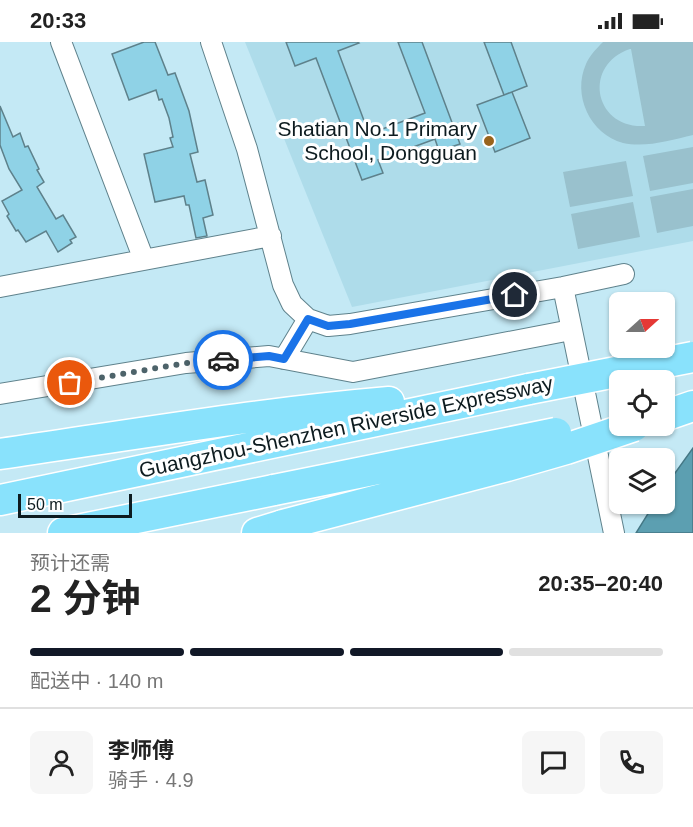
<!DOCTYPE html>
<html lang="zh">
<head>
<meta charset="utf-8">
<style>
  :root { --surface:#fff; --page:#f6f6f6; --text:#222; --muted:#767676; --line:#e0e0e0; --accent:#111827 }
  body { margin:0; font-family:Arial,"Noto Sans SC",sans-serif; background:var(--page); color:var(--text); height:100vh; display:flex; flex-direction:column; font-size:22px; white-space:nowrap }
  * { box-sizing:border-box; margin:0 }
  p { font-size:20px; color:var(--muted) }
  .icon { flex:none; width:33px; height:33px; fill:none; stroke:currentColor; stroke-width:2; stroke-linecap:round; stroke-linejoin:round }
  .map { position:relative; height:491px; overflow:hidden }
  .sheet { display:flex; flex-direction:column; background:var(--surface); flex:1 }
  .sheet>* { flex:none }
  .needle { width:39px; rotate:69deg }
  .buttons { position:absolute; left:609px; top:250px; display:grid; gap:12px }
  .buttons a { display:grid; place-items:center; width:66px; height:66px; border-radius:9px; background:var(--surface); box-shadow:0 2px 4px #0004; font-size:30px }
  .scale { position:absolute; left:18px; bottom:15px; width:114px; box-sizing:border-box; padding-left:6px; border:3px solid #0d1b1f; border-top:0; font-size:16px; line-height:21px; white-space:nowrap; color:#0d1b1f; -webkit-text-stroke:4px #fff; paint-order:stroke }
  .pin { position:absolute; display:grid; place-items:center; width:51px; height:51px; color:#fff; margin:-26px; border:3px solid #fff; border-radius:50%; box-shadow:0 2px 6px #0007 }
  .courier { position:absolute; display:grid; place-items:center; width:60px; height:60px; margin:-30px; border:4px solid #1a73e8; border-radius:50%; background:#fff; color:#222; box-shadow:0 2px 8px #0007 }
  .head em { font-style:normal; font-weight:700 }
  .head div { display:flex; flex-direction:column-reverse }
  .head { display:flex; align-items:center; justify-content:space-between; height:102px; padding:0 30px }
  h1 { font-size:39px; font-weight:700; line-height:45px }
  .bar { display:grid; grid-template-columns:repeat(4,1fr); gap:9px 6px; align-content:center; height:72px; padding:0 30px }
  .bar i { height:8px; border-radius:4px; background:var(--line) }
  .bar .current { background:var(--accent) }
  .bar p { grid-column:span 4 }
  .line { display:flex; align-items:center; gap:15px; padding:0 30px; border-top:2px solid var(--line) }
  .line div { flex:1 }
  .round { display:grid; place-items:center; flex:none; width:63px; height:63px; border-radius:9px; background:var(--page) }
  .status { display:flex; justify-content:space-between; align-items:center; height:42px; padding:0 30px; background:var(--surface); direction:ltr }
  .status svg { height:16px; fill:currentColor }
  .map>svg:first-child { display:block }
</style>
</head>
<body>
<div class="status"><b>20:33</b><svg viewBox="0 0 49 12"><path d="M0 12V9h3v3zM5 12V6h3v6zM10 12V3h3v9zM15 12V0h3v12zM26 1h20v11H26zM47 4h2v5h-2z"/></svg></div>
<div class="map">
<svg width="693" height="491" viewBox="0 0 693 491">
  <rect width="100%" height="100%" fill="#c4e9f5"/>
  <path fill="#aedcea" d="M245 0H693V199L352 265Z"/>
  <path fill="#99c1cd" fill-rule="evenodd" d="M603 0H693V93C671 98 646 106 623 101 590 92 572 53 586 22 590 13 596 7 603 0ZM630 7H631L645 84C594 87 582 23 630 7Z
    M693 105V141L650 149 643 114Z
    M626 119 633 154 570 165 563 130Z
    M693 147V184L657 191 650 155Z
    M633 160 640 195 578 207 571 172Z"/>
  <path fill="#5c9fb1" stroke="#447785" stroke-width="1.5" d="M693 406V491H636L654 462H664L665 445Z"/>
  <path fill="#8fd2e6" stroke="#5e818b" stroke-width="1.5" d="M144 0H155L168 33 175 31 189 69 198 110 190 112 197 140 205 138 213 173 203 176 207 194 196 196 189 163H186L184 154 155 160 144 112 173 105 170 96 173 95 169 76 162 57 159 58 156 48 129 58 112 12Z
    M286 0H358L359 1 338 9 369 92 425 71 398 0H422L460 102 439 109 435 97 378 118 383 131 362 138 316 16 295 24Z
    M484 0H511L527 44 504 53Z
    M512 50 530 96 495 110 477 63Z
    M0 64 13 95 20 91 25 105 28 104 39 127 37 128 44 140 37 145 56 177 63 173 76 195 70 198 72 201 58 210 46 189 26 200 18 188 16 189 7 174 9 172 2 159 22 148 9 127 0 103Z"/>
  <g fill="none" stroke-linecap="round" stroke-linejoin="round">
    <g stroke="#5f828c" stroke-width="22">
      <path id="minor" d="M61 0 144 218
        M211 0 247 107 283 243 292 262 308 277 328 284 350 282 563 245 624 232
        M0 245 271 194
        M563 245 614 491
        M284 317 308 277
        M0 352 186 321 269 314 353 330 571 288"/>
    </g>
    <g stroke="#fff" stroke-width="33">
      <path id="highway" d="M664 374 693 364
        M0 412C130 393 259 371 389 360
        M0 458 529 347
        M63 491 274 448
        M257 491 283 483"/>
    </g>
    <use href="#minor" stroke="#fff" stroke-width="20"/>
    <use href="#highway" stroke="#89e2fc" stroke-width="30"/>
    <g stroke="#fff" stroke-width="33" stroke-linecap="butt">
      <path id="highway-bridge" d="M529 347 693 315
        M274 448 556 391
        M283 483 507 424 566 407 634 384"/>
    </g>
    <use href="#highway-bridge" stroke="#89e2fc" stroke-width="30"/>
  </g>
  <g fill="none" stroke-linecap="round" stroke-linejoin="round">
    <path stroke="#4d636a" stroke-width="6" stroke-dasharray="0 10.8" d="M70 341 186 321 223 318"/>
    <path stroke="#1a73e8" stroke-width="8" d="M223 318 269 314 284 317 308 277 328 284 350 282 515 253"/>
  </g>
  <circle fill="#99631c" stroke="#fff" stroke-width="2" cx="489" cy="99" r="6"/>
  <g text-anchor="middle" stroke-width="6" stroke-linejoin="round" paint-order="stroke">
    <g font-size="21" fill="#0d1b1f" stroke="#fff" text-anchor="end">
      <text x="477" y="94">Shatian No.1 Primary<tspan x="477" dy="24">School, Dongguan</tspan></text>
    </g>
    <g font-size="21" fill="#0d1b1f" stroke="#fff">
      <text transform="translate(346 385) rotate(-12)" y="7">Guangzhou-Shenzhen Riverside Expressway</text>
    </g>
  </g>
</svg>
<div class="buttons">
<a><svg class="needle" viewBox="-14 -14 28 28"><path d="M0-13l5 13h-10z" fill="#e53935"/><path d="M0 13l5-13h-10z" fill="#767676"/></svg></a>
<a><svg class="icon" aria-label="locate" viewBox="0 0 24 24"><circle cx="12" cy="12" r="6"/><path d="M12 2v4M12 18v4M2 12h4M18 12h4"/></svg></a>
<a><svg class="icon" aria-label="layers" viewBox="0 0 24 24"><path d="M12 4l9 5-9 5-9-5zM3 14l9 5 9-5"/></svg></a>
</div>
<div class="scale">50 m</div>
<div class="pin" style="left:70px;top:341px;background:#ea580c"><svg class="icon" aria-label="bag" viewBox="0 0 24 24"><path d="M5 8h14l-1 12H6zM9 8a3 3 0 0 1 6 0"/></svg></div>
<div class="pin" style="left:515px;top:253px;background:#1f2937"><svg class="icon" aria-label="home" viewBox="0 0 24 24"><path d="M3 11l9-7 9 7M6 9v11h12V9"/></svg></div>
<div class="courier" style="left:223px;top:318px"><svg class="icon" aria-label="car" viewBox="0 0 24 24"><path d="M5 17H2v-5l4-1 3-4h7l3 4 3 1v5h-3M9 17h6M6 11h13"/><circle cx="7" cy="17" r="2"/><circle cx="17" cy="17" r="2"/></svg></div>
</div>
<section class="sheet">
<div class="head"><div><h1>2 分钟</h1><p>预计还需</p></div><em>20:35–20:40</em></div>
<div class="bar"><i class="current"></i><i class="current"></i><i class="current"></i><i></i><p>配送中 · 140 m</p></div>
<div class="line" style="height:108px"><a class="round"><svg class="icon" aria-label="person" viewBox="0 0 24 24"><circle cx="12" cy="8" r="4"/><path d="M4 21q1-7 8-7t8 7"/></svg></a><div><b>李师傅</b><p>骑手 · 4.9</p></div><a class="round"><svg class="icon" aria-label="chat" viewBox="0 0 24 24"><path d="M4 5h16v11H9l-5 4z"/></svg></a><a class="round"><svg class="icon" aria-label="phone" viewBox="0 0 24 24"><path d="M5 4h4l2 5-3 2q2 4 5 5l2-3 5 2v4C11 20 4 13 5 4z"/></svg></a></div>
</section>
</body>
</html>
